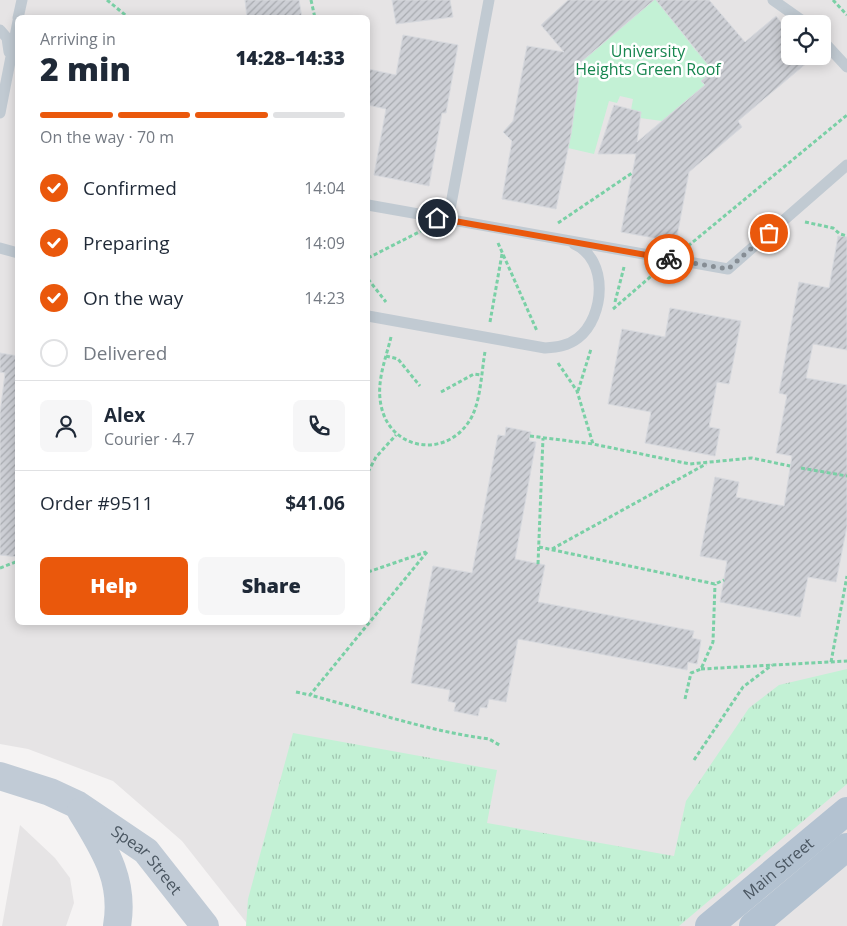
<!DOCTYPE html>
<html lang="en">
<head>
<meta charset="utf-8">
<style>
  :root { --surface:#fff; --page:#f6f6f7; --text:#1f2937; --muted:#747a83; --line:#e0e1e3; --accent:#ea580c }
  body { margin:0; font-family:"Open Sans",sans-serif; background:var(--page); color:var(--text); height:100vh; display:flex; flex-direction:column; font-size:19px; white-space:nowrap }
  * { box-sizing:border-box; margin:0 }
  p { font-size:16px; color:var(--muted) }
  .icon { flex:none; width:28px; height:28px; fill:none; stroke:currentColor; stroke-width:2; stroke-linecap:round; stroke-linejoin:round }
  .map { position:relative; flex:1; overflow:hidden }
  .panel { position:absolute; left:15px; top:15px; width:355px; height:610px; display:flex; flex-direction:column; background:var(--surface); border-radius:8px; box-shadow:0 2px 12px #0003 }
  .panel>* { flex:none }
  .buttons { position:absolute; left:781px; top:15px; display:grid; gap:10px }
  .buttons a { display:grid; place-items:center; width:50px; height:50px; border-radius:8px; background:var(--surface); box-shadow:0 2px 12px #0003; font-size:25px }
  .pin { position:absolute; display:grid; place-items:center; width:42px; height:42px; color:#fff; margin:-21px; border:2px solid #fff; border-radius:50%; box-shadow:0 1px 5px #0007 }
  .courier { position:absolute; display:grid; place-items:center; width:50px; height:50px; margin:-25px; border:4px solid #ea580c; border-radius:50%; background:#fff; color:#222; box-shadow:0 1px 6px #0007 }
  .headline em { font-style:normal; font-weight:800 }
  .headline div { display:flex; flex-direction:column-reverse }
  .headline { display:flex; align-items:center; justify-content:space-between; height:85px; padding:0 25px }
  h1 { font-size:32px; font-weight:800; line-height:38px }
  .bar { display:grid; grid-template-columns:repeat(4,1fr); gap:8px 5px; align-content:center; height:60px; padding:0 25px }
  .bar i { height:6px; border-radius:4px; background:var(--line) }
  .bar .on { background:var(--accent) }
  .bar p { grid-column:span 4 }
  .line { display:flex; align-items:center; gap:12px; padding:0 25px; border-top:1px solid var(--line) }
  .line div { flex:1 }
  .round { display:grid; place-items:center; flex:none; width:52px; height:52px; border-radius:8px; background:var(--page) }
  ol { padding:0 25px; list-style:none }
  li { display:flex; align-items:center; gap:15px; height:55px }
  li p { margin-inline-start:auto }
  li .icon { padding:5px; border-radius:50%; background:var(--accent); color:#fff; stroke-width:4 }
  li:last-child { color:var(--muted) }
  li i { width:28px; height:28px; border:2px solid var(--line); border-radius:50% }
  .cta { display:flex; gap:10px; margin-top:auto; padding:10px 25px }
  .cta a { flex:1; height:58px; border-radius:8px; background:var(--accent); color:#fff; font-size:20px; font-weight:800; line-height:58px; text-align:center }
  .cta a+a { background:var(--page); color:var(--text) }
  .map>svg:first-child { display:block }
</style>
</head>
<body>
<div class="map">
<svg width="847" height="926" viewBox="0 0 847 926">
  <defs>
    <pattern id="grass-tufts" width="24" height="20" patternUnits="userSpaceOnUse" patternTransform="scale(1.25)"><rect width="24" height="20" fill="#c3f1d5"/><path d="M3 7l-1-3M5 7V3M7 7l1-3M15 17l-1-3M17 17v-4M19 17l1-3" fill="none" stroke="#a0c6b0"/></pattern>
    <pattern id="building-hatch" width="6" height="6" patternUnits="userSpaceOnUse" patternTransform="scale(1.25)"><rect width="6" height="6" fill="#cdcfd5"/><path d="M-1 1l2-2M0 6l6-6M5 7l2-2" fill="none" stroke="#a8abb0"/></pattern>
  </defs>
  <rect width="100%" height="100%" fill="#f5f3f3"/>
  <path fill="#e6e4e5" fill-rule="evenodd" d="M0 0H847V926H249L182 841 113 781 28 749 0 744ZM18 18H368V622H18ZM790 24H822V56H790Z
    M20 825 55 858 70 878 74 903 66 926H2Z"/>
  <path fill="url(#grass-tufts)" d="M847 669V784L679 926H246L248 899 293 733 497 770 487 823 674 856 686 801 749 708 779 685Z"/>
  <path fill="#c3f1d5" d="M632 0H657L696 51 698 50 715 69 705 85 662 121 640 118 641 112 631 110 633 99 620 96 617 103 609 101 594 154 568 148 582 56H588L641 11Z"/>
  <path fill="url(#building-hatch)" stroke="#d7d9de" d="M245 0H299L302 18H247Z
    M392 0H450L453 17 396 24Z
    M568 0H654L581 62 571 134 556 209 502 199 512 141 503 132 513 121 527 46 564 52 541 25Z
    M656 0H709L745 42 776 16 790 34V56H815L738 121 742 127 689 172 676 242 621 232 636 154H598L614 105 641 112 637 142 705 85 701 81 713 71Z
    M403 35 458 45 446 113H442L429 186 374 175 386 109 368 105V69L396 75Z
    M838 236 847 237V350L813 344 806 378 847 385V526L836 582 808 577 800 617 720 602 727 561 700 556 715 477 739 482 736 497 784 506 792 456 776 453 787 395 779 393 799 282 829 288Z
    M670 308 741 321 729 384 717 382 709 427 720 429 715 456 645 443 651 412 608 404 622 329 665 337Z
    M0 353 18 356V557L0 555V413L5 373 0 372Z
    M506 427 531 432 529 441 536 442 515 559 545 565 538 602 694 631 692 638 701 640 697 664 688 662 687 670 518 639 506 702 489 699 487 708 480 707 478 716 454 711 456 703 448 701 450 690 411 683 433 566 472 573 498 435 505 436Z"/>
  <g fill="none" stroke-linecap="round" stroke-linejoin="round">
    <path stroke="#7ad0a6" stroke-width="3" stroke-dasharray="4 2.5" stroke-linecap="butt" d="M107 0 129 18
      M311 0 315 18
      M833 0 847 15
      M805 222 833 228 840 234 847 236
      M558 223 632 173
      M498 243 537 331
      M688 246 847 115
      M368 258 421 231
      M368 279 386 302
      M615 302 624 267
      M613 309 656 272
      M490 322 502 254
      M391 337C386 358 376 382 381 405 389 449 443 459 468 423 481 405 481 374 485 352
      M386 356 398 359 420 386
      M558 363 577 391 593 444 690 464 752 458 790 466
      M578 391 591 349
      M441 392 474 374 481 375
      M530 436 593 444
      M801 468 847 476
      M368 472 376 457 396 435
      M539 547 715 584 724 580
      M552 549 706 464
      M427 552 310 695C370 711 428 731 489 739L501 746
      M538 564 543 438
      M0 568 18 561
      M368 572 426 552
      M831 662 847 576
      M701 669 847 661
      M296 692 310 695
      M685 699 691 673 701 669 713 642 715 584
      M694 760 743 687 772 665"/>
    <path stroke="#c1cad2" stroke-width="11" d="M773 0 807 24
      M18 18 22 0
      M0 30 7 38 9 52
      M822 40 847 67
      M0 113 18 21
      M368 205 728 269 847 165
      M448 220 489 0
      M0 248 18 253
      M368 316 545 348C557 347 568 346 578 338 605 317 609 259 574 244"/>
    <g stroke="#c1cbd6" stroke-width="28">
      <path id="s1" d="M0 776 50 792 78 805 146 851 205 926"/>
      <path d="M81 811C104 849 125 880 117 926"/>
    </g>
    <g stroke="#b3c2d1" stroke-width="28">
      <path id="s2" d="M709 926 847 811"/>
      <path d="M753 926 847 847"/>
    </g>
  </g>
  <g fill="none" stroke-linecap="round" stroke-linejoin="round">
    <path stroke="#868d94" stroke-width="5" stroke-dasharray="0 9" d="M669 259 728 269 769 233"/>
    <path stroke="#ea580c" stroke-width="6" d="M437 218 669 259"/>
  </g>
  <g text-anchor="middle" stroke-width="5" stroke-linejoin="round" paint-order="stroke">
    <g font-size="16" fill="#17864f" stroke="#fff">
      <text x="648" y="57">University<tspan x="648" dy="18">Heights Green Roof</tspan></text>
    </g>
    <g font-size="16" fill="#4a5661" stroke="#fff">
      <text dy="6" stroke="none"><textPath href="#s1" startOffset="172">Spear Street</textPath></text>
      <text dy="6" stroke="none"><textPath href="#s2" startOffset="90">Main Street</textPath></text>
    </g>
  </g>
</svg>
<div class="buttons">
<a><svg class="icon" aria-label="locate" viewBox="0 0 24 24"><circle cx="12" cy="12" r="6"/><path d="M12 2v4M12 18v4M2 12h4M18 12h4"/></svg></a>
</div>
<div class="pin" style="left:769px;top:233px;background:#ea580c"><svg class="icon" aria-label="bag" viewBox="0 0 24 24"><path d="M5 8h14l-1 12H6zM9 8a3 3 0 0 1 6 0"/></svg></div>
<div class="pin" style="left:437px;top:218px;background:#1f2937"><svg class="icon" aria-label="home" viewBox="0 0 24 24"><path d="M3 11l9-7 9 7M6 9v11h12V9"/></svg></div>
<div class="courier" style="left:669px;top:259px"><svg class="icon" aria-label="bike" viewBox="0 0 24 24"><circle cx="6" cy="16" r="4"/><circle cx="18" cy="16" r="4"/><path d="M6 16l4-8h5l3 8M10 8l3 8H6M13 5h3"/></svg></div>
<section class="panel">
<div class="headline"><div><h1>2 min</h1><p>Arriving in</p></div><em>14:28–14:33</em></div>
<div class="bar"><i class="on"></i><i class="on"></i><i class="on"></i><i></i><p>On the way · 70 m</p></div>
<ol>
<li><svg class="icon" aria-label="check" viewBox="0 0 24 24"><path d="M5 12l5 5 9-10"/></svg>Confirmed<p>14:04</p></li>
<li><svg class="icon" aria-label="check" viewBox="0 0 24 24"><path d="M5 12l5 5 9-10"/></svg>Preparing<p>14:09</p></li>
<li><svg class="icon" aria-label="check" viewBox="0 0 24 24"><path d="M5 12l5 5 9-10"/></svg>On the way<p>14:23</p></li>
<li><i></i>Delivered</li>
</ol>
<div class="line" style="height:90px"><a class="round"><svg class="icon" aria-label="person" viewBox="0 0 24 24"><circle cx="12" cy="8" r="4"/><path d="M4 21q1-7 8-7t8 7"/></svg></a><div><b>Alex</b><p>Courier · 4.7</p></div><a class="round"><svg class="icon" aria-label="phone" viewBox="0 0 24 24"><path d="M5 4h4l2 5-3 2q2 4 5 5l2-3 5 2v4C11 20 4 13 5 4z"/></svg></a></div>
<div class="line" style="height:65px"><div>Order #9511</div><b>$41.06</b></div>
<div class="cta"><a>Help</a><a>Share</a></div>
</section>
</div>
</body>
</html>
